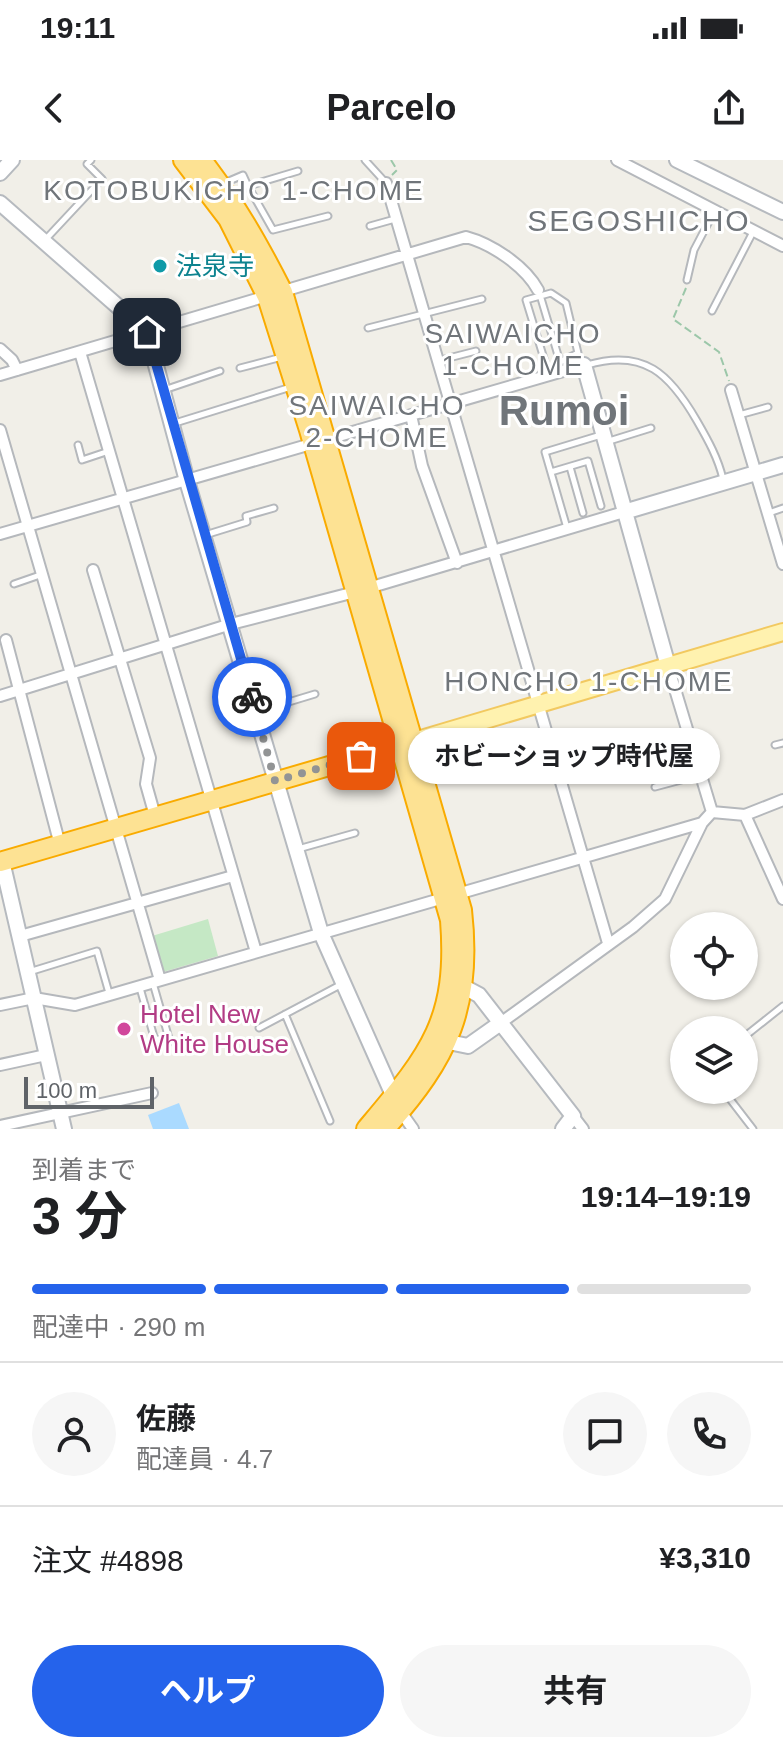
<!DOCTYPE html>
<html lang="ja">
<head>
<meta charset="utf-8">
<style>
  :root { --surface:#fff; --page:#f6f6f6; --text:#202124; --muted:#757577; --line:#e0e0e0; --accent:#2563eb }
  body { margin:0; font-family:Arial,"Noto Sans JP",sans-serif; background:var(--page); color:var(--text); height:100vh; display:flex; flex-direction:column; font-size:30px; white-space:nowrap }
  * { box-sizing:border-box; margin:0 }
  p { font-size:26px; color:var(--muted) }
  .icon { flex:none; width:44px; height:44px; fill:none; stroke:currentColor; stroke-width:2; stroke-linecap:round; stroke-linejoin:round }
  .map { position:relative; height:969px; overflow:hidden }
  .side { display:flex; flex-direction:column; background:var(--surface); flex:1 }
  .side>* { flex:none }
  .buttons { position:absolute; left:670px; top:752px; display:grid; gap:16px }
  .buttons a { display:grid; place-items:center; width:88px; height:88px; border-radius:50%; background:var(--surface); box-shadow:0 2px 6px #0004; font-size:40px }
  .scale { position:absolute; left:24px; bottom:20px; width:130px; box-sizing:border-box; padding-left:8px; border:4px solid #5f6368; border-top:0; font-size:22px; line-height:28px; white-space:nowrap; color:#5f6368; -webkit-text-stroke:6px #fff; paint-order:stroke }
  .pin { position:absolute; display:grid; place-items:center; width:68px; height:68px; color:#fff; margin:-34px; border-radius:16px; box-shadow:0 4px 12px #0006 }
  .courier { position:absolute; display:grid; place-items:center; width:80px; height:80px; margin:-40px; border:6px solid #2563eb; border-radius:50%; background:#fff; color:#222; box-shadow:0 2px 10px #0007 }
  .bubble { position:absolute; height:56px; border-radius:28px; background:var(--surface); box-shadow:0 2px 6px #0004; font-size:26px; font-weight:700; line-height:56px; text-align:center }
  .summary em { font-style:normal; font-weight:700 }
  .summary div { display:flex; flex-direction:column-reverse }
  .summary { display:flex; align-items:center; justify-content:space-between; height:136px; padding:0 32px }
  h1 { font-size:52px; font-weight:700; line-height:60px }
  .bar { display:grid; grid-template-columns:repeat(4,1fr); gap:12px 8px; align-content:center; height:96px; padding:0 32px }
  .bar i { height:10px; border-radius:6px; background:var(--line) }
  .bar .active { background:var(--accent) }
  .bar p { grid-column:span 4 }
  .line { display:flex; align-items:center; gap:20px; padding:0 32px; border-top:2px solid var(--line) }
  .line div { flex:1 }
  .round { display:grid; place-items:center; flex:none; width:84px; height:84px; border-radius:42px; background:var(--page) }
  .primary-button { display:flex; gap:16px; margin-top:auto; padding:16px 32px }
  .primary-button a { flex:1; height:92px; border-radius:48px; background:var(--accent); color:#fff; font-size:32px; font-weight:700; line-height:92px; text-align:center }
  .primary-button a+a { background:var(--page); color:var(--text) }
  .status { display:flex; justify-content:space-between; align-items:center; height:56px; padding:0 40px; background:var(--surface); direction:ltr }
  .status svg { height:22px; fill:currentColor }
  header { display:flex; justify-content:space-between; align-items:center; height:104px; padding:0 32px; background:var(--surface); font-size:36px; font-weight:700 }
  .map>svg:first-child { display:block }
</style>
</head>
<body>
<div class="status"><b>19:11</b><svg viewBox="0 0 49 12"><path d="M0 12V9h3v3zM5 12V6h3v6zM10 12V3h3v9zM15 12V0h3v12zM26 1h20v11H26zM47 4h2v5h-2z"/></svg></div>
<header><svg class="icon" aria-label="back" viewBox="0 0 24 24"><path d="M15 5l-7 7 7 7"/></svg>Parcelo<svg class="icon" aria-label="share" viewBox="0 0 24 24"><path d="M12 15V3M7 8l5-5 5 5M5 13v7h14v-7"/></svg></header>
<div class="map">
<svg width="783" height="969" viewBox="0 0 783 969">
  <rect width="100%" height="100%" fill="#f1efe8"/>
  <path fill="#c5e8c5" d="M208 759 218 796 163 812 152 776Z"/>
  <path fill="#aadaff" d="M179 943 189 969H153L148 955Z"/>
  <g fill="none" stroke-linecap="round" stroke-linejoin="round">
    <g stroke="#b5b8bc" stroke-width="9">
      <path id="lane" d="M365 0 386 23
        M222 24 243 15 248 26 298 11
        M248 26 273 70 328 56
        M370 66 395 59
        M45 80 102 19 87 4 91 0
        M687 120 694 90 714 52
        M540 135 560 202
        M712 151 753 72
        M368 168 482 139
        M437 201 476 191
        M545 202 526 140 551 133 566 143 578 193 560 202
        M587 205C644 188 670 214 697 261 708 280 718 298 723 319
        M240 208 282 197
        M164 230 220 211
        M739 255 768 247
        M175 263 291 227
        M606 282 651 268
        M78 285 82 300 109 291
        M570 307 583 353
        M551 312 588 301 601 346
        M769 353 783 348
        M567 368 545 292 601 275
        M205 375 247 362 246 356 274 348
        M14 424 40 415
        M259 551 315 534
        M775 585 783 583
        M655 627 700 615
        M298 689 355 673
        M29 812 97 791 109 833
        M140 828 154 877 161 883 170 882 153 823
        M285 854 330 961
        M259 868 342 824
        M744 877 783 846
        M723 930 753 969"/>
    </g>
    <g stroke="#b5b8bc" stroke-width="14">
      <path id="street" d="M617 0 783 86
        M386 23 608 783
        M0 189 12 200 17 210
        M80 192 256 792
        M0 215 466 77C492 84 525 106 538 130
        M731 230 783 404
        M411 255 422 306 457 403
        M0 270 160 820
        M0 374 584 205
        M93 410 150 598 146 624 155 656
        M6 480 60 685
        M668 506 712 652
        M0 536 231 464 355 432 624 352
        M745 655 783 739
        M20 776 233 716
        M0 845 34 838 75 845 702 663
        M502 862 633 767 665 739 702 663 712 652 745 655 783 640
        M0 905 46 895
        M401 952 413 969
        M573 956 583 969
        M0 966 152 933"/>
    </g>
    <g stroke="#b6babf" stroke-width="18">
      <path id="secondary" d="M677 0 783 52
        M0 13 12 0
        M0 43 147 172 187 321 321 773 397 944
        M584 205 668 506
        M624 352 783 305
        M2 701 64 969
        M464 827 479 835 573 956 563 969
        M439 880 468 886 502 862"/>
    </g>
    <g stroke="#f2c960" stroke-width="20">
      <path id="primary" d="M414 581 783 472"/>
    </g>
    <g stroke="#f9ab00" stroke-width="22">
      <path id="highway" d="M183 0 228 59 267 137 309 270 450 760C458 862 428 895 366 969
        M202 0C237 46 257 81 283 132L462 750C473 846 449 898 385 969
        M0 702 408 583"/>
    </g>
    <path stroke="#9cc7a9" stroke-width="2" stroke-dasharray="8 4" stroke-linecap="butt" d="M391 0 397 10 392 15
      M686 128 673 159 719 192 729 221"/>
    <use href="#lane" stroke="#fff" stroke-width="5"/>
    <use href="#street" stroke="#fff" stroke-width="10"/>
    <use href="#secondary" stroke="#fff" stroke-width="14"/>
    <use href="#primary" stroke="#fff2af" stroke-width="16"/>
    <use href="#highway" stroke="#fde293" stroke-width="18"/>
  </g>
  <g fill="none" stroke-linecap="round" stroke-linejoin="round">
    <path stroke="#929495" stroke-width="8" stroke-dasharray="0 14.4" d="M252 537 275 621 361 596"/>
    <path stroke="#2563eb" stroke-width="10" d="M147 172 252 537"/>
  </g>
  <circle fill="#0f9aa8" stroke="#fff" stroke-width="3" cx="160" cy="106" r="8"/>
  <circle fill="#d1479c" stroke="#fff" stroke-width="3" cx="124" cy="869" r="8"/>
  <g text-anchor="middle" stroke-width="6" stroke-linejoin="round" paint-order="stroke">
    <g font-size="26" fill="#0d838f" stroke="#fff" text-anchor="start">
      <text x="176" y="115">法泉寺</text>
    </g>
    <g font-size="26" fill="#b23c85" stroke="#fff" text-anchor="start">
      <text x="140" y="863">Hotel New<tspan x="140" dy="30">White House</tspan></text>
    </g>
    <g font-size="28" letter-spacing="2" fill="#70757a" stroke="#fff">
      <text x="234" y="40">KOTOBUKICHO 1-CHOME</text>
      <text x="513" y="183">SAIWAICHO<tspan x="513" dy="32">1-CHOME</tspan></text>
      <text x="377" y="255">SAIWAICHO<tspan x="377" dy="32">2-CHOME</tspan></text>
      <text x="589" y="531">HONCHO 1-CHOME</text>
    </g>
    <g font-size="30" letter-spacing="2" fill="#70757a" stroke="#fff">
      <text x="639" y="71">SEGOSHICHO</text>
    </g>
    <g font-size="42" font-weight="bold" fill="#70757a" stroke="#fff">
      <text x="564" y="265">Rumoi</text>
    </g>
  </g>
</svg>
<div class="buttons">
<a><svg class="icon" aria-label="locate" viewBox="0 0 24 24"><circle cx="12" cy="12" r="6"/><path d="M12 2v4M12 18v4M2 12h4M18 12h4"/></svg></a>
<a><svg class="icon" aria-label="layers" viewBox="0 0 24 24"><path d="M12 4l9 5-9 5-9-5zM3 14l9 5 9-5"/></svg></a>
</div>
<div class="scale">100 m</div>
<div class="pin" style="left:361px;top:596px;background:#ea580c"><svg class="icon" aria-label="bag" viewBox="0 0 24 24"><path d="M5 8h14l-1 12H6zM9 8a3 3 0 0 1 6 0"/></svg></div>
<div class="pin" style="left:147px;top:172px;background:#1f2937"><svg class="icon" aria-label="home" viewBox="0 0 24 24"><path d="M3 11l9-7 9 7M6 9v11h12V9"/></svg></div>
<div class="courier" style="left:252px;top:537px"><svg class="icon" aria-label="bike" viewBox="0 0 24 24"><circle cx="6" cy="16" r="4"/><circle cx="18" cy="16" r="4"/><path d="M6 16l4-8h5l3 8M10 8l3 8H6M13 5h3"/></svg></div>
<div class="bubble" style="left:408px;top:568px;width:312px">ホビーショップ時代屋</div>
</div>
<section class="side">
<div class="summary"><div><h1>3 分</h1><p>到着まで</p></div><em>19:14–19:19</em></div>
<div class="bar"><i class="active"></i><i class="active"></i><i class="active"></i><i></i><p>配達中 · 290 m</p></div>
<div class="line" style="height:144px"><a class="round"><svg class="icon" aria-label="person" viewBox="0 0 24 24"><circle cx="12" cy="8" r="4"/><path d="M4 21q1-7 8-7t8 7"/></svg></a><div><b>佐藤</b><p>配達員 · 4.7</p></div><a class="round"><svg class="icon" aria-label="chat" viewBox="0 0 24 24"><path d="M4 5h16v11H9l-5 4z"/></svg></a><a class="round"><svg class="icon" aria-label="phone" viewBox="0 0 24 24"><path d="M5 4h4l2 5-3 2q2 4 5 5l2-3 5 2v4C11 20 4 13 5 4z"/></svg></a></div>
<div class="line" style="height:104px"><div>注文 #4898</div><b>¥3,310</b></div>
<div class="primary-button"><a>ヘルプ</a><a>共有</a></div>
</section>
</body>
</html>
